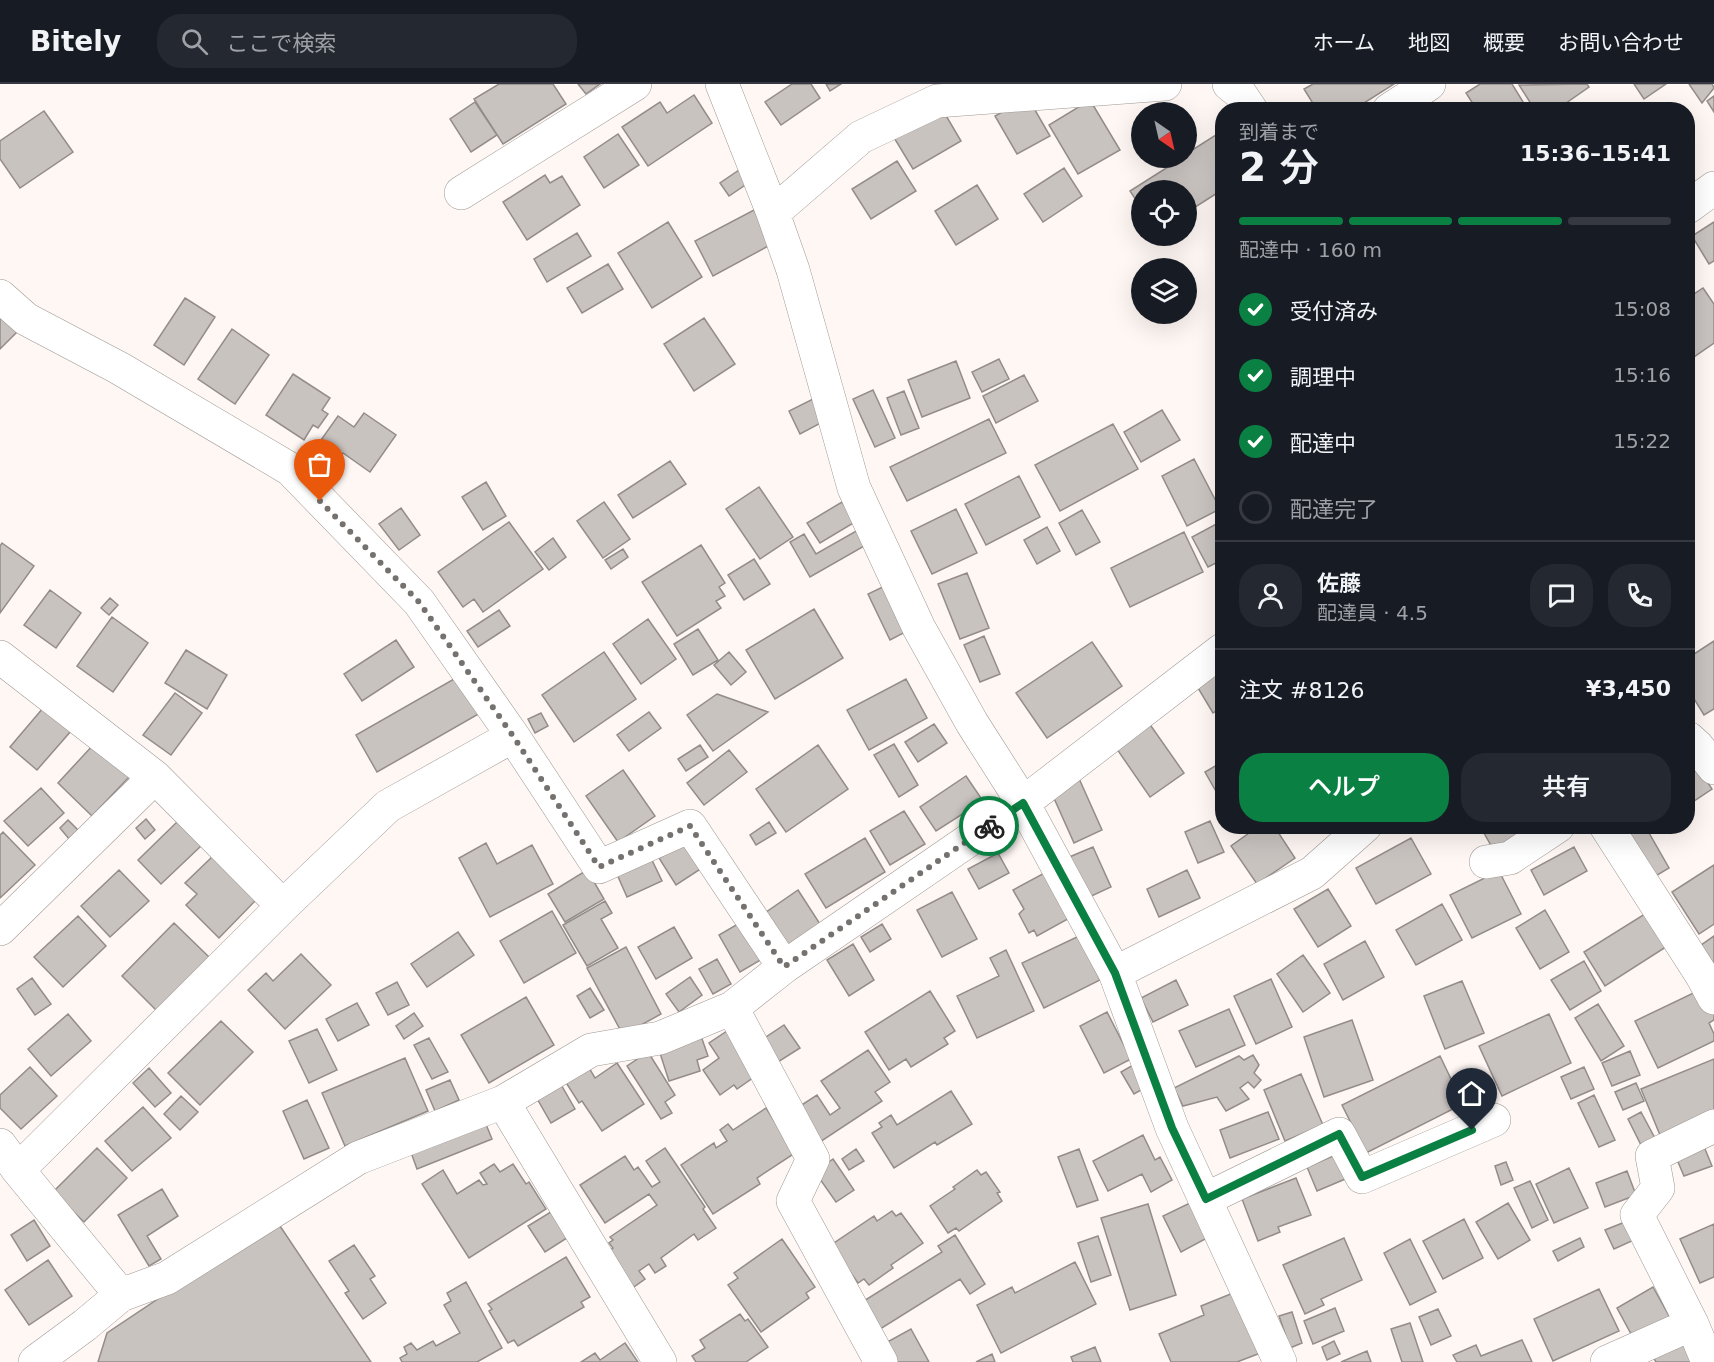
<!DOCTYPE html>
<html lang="ja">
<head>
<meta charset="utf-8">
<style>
  :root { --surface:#171b24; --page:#242831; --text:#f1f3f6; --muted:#9ea1a6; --line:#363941; --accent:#0b8043 }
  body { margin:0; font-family:"DejaVu Sans","Noto Sans JP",sans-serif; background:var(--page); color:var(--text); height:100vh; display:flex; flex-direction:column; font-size:22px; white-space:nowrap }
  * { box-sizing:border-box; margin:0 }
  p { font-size:20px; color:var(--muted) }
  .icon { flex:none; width:33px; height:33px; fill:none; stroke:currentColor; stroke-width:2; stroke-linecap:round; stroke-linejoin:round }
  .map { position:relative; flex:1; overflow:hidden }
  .drawer { position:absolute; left:1215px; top:18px; width:480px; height:732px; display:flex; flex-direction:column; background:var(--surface); border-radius:24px; box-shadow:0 6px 24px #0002 }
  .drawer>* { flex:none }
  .needle { width:39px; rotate:146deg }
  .fabs { position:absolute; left:1131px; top:18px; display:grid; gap:12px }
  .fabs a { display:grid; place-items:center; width:66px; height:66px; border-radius:50%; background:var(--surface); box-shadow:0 6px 24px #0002; font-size:30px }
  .pin { position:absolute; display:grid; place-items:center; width:51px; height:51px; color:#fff; margin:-62px -26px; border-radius:50% 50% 50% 0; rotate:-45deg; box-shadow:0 0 6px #0007 }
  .pin .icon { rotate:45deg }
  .courier { position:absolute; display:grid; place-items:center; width:60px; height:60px; margin:-30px; border:4px solid #0b8043; border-radius:50%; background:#fff; color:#222; box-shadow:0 2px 8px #0007 }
  .overview em { font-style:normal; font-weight:600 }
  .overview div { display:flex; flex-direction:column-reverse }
  .overview { display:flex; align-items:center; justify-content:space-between; height:102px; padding:0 24px }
  h1 { font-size:39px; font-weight:600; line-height:45px }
  .bar { display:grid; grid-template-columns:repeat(4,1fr); gap:9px 6px; align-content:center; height:72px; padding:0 24px }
  .bar i { height:8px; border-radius:4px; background:var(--line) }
  .bar .selected { background:var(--accent) }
  .bar p { grid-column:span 4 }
  .line { display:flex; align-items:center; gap:15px; padding:0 24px; border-top:2px solid var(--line) }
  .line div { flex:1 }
  .round { display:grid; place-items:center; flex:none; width:63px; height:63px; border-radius:24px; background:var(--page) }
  ol { padding:0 24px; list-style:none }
  li { display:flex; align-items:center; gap:18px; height:66px }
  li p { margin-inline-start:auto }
  li .icon { padding:6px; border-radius:50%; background:var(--accent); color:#fff; stroke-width:4 }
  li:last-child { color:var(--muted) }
  li i { width:33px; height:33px; border:3px solid var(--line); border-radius:50% }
  .button { display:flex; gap:12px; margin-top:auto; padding:12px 24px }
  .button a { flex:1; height:69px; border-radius:24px; background:var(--accent); color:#fff; font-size:24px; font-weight:600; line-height:69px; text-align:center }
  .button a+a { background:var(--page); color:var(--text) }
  header { display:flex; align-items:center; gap:36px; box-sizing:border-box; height:84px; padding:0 30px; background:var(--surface); border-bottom:2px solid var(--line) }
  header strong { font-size:28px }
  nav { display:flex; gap:33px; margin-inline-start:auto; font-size:21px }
  .search { width:420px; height:54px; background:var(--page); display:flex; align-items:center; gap:15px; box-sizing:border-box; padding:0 21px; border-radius:24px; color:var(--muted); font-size:22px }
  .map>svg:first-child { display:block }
</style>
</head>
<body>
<header>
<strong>Bitely</strong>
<div class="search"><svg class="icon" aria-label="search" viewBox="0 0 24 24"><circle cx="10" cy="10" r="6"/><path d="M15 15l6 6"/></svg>ここで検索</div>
<nav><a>ホーム</a><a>地図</a><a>概要</a><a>お問い合わせ</a></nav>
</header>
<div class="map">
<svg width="1714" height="1278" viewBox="0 0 1714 1278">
  <rect width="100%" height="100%" fill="#fef7f4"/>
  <path fill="#c9c3c0" stroke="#938c89" stroke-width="1.5" d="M499 0H553L566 20 503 60 474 15Z
    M578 0H600L586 10Z
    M792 0H811L820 14 781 41 765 18Z
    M826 0H841L830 7Z
    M1313 0H1394L1353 26H1317L1304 5Z
    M1480 0H1512L1528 26H1477L1466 9Z
    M1587 0 1589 3 1556 26H1535L1519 1Z
    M1634 0H1666L1644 15Z
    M1689 0H1712L1714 4 1702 19Z
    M694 11 712 39 648 82 622 43 660 18 667 29Z
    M1714 12V28L1707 17Z
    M1028 14 1050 52 1017 70 995 32Z
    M1090 16 1120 66 1078 90 1049 41Z
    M475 18 497 51 471 68 450 35Z
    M938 18 961 57 913 85 890 47Z
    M44 27 73 68 20 104 0 75V57Z
    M1222 47V106L1186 129V106H1142V125L1130 107 1182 74H1186V70Z
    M618 50 639 81 604 104 584 73Z
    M897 77 916 107 871 135 852 105Z
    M745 82 754 95 729 112 720 99Z
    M1064 84 1082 112 1043 138 1024 110Z
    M545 91 550 99 562 92 580 121 527 156 503 118Z
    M977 101 998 135 956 161 935 127Z
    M754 126 772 160 713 192 695 157Z
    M668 138 702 193 652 224 618 169Z
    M1714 138V177L1709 180 1692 152Z
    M577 149 591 172 547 198 534 175Z
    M608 180 623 205 582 229 567 204Z
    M1703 204 1714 220V259L1688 277V214Z
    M185 214 215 233 184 281 154 261Z
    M0 229 19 246 0 265Z
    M704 234 735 280 694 307 664 260Z
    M232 245 269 271 235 320 198 295Z
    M999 275 1009 295 982 308 972 288Z
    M956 277 970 314 922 333 908 296Z
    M293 290 330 314 322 326 328 330 318 344 313 341 304 356 266 331Z
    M1024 291 1038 317 996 339 983 312Z
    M873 306 895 354 875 363 853 315Z
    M904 307 919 344 901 351 887 314Z
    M821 311 832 333 800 350 789 327Z
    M1162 326 1180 356 1141 378 1124 348Z
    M364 329 396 351 370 388 343 369 330 388 309 373 338 332 354 343Z
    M989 335 1006 369 907 417 890 383Z
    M1113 340 1138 385 1060 427 1035 381Z
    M1194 375 1220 425 1187 442 1162 392Z
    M670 377 686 400 633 434 618 411Z
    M1019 392 1040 433 986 461 965 420Z
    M486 398 506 432 483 446 462 413Z
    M759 403 793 453 760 475 726 425Z
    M604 418 630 455 603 474 577 437Z
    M842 418 855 438 820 459 807 439Z
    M401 424 420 451 399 466 379 440Z
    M956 425 977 469 932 490 911 447Z
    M1082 426 1100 458 1076 471 1059 439Z
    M1222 437V476L1208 483 1192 453Z
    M509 438 543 485 483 528 474 515 463 523 438 488Z
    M1047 443 1060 467 1037 480 1024 456Z
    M858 446 866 461 810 493 790 458 804 450 816 470Z
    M1184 448 1203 488 1130 523 1111 484Z
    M553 454 566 473 549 486 535 468Z
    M2 459 34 482 0 529V462Z
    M701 461 725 499 719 503 725 512 716 517 721 524 677 552 642 498Z
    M623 465 628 473 611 485 605 476Z
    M754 475 770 500 744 516 728 491Z
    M967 489 989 544 960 555 938 500Z
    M893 498 915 543 890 556 868 510Z
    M50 506 81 529 56 564 24 541Z
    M110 514 118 521 109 531 101 524Z
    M814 525 843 574 775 615 746 566Z
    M499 526 510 542 478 563 467 547Z
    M112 533 148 559 113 608 77 582Z
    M648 535 676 575 641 600 613 560Z
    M698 545 718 576 693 591 674 560Z
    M984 552 1000 590 980 598 964 561Z
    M396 556 414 583 362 617 344 590Z
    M1714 557V625L1704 631 1688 605V574Z
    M1092 558 1122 602 1047 654 1016 609Z
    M186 566 227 591 207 625 165 599Z
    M604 568 636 615 574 658 542 611Z
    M729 568 746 588 731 601 714 581Z
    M1216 579 1222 591V623L1213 629 1192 594Z
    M461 591 482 628 377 688 356 651Z
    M906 595 927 634 869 666 847 626Z
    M175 609 202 629 171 671 143 651Z
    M717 610 768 628 713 667 687 631Z
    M43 624 71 647 37 686 10 663Z
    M649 628 661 644 629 667 617 651Z
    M541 629 548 642 535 649 528 635Z
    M1144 632 1184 689 1150 713 1110 655Z
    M934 640 947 659 918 678 905 658Z
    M94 660 129 693 92 732 58 699Z
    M894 660 918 701 899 713 874 671Z
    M700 661 708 673 686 687 678 675Z
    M818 661 848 705 786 748 756 705Z
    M729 666 747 688 704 721 687 699Z
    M1692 675 1712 705 1688 721V678Z
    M1222 678V718L1205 688Z
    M623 686 655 732 618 758 586 712Z
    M1077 690 1102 746 1074 759 1049 703Z
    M966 692 983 717 936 747 920 723Z
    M41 704 64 729 28 762 4 737Z
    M904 727 925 760 890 781 870 747Z
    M146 735 155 746 145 755 136 744Z
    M68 736 78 746 69 755 60 744Z
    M178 737 201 762 161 800 138 776Z
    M1210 737 1224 768 1198 779 1185 748Z
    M769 738 776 749 756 761 750 751Z
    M1259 742H1274L1295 774 1257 800 1231 762Z
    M1480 742H1532L1493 765Z
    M1641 742H1645L1669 784 1654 793 1628 750Z
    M3 748 35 781 0 814V751Z
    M865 754 885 788 826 824 805 790Z
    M1411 754 1431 790 1376 820 1356 784Z
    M686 758 702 784 676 801 659 774Z
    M486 759 497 780 532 761 553 800 490 833 459 774Z
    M1093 763 1111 803 1085 815 1067 774Z
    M1574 763 1587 787 1544 811 1531 786Z
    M998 769 1009 789 979 805 968 785Z
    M213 772 256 816 219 854 186 821 197 810 185 799Z
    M650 772 662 797 627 813 616 788Z
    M1714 781V840L1699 850 1672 808Z
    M119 786 149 817 110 853 81 822Z
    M587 786 604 815 565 838 548 810Z
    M1050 786 1075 831 1037 852 1034 846 1029 849 1019 830 1024 825 1013 806Z
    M1187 786 1200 814 1159 833 1147 805Z
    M1499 787 1521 830 1472 854 1450 811Z
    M1328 805 1351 842 1318 863 1294 825Z
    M798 806 820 840 781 866 759 833Z
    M952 808 977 855 942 873 917 826Z
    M605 817 612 829 601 835 618 864 587 882 563 841Z
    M1442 820 1462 856 1416 881 1396 846Z
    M1545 826 1569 868 1540 885 1516 844Z
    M552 827 576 869 524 899 500 857Z
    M1648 828 1669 861 1605 902 1584 868Z
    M78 832 106 862 63 903 34 873Z
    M743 837 764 874 740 888 719 851Z
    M174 839 209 873 156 926 122 892Z
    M882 840 891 855 870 868 861 853Z
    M674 843 692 874 656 895 638 863Z
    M458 848 474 871 427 903 411 880Z
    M1079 852 1100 896 1044 924 1022 879Z
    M1714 852V879L1706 885 1694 866Z
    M1365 857 1384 893 1343 916 1324 880Z
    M853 860 874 896 849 912 827 876Z
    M626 863 661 930 623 951 587 884Z
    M1006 866 1034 927 977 954 957 912 999 892 990 874Z
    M301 870 331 901 285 945 248 906 266 889 273 897Z
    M1303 871 1330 909 1303 928 1277 890Z
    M717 875 731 900 713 910 699 885Z
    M1584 877 1601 907 1570 926 1551 896Z
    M690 893 702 911 679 928 666 910Z
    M32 894 51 920 35 931 17 905Z
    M1271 895 1292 943 1256 960 1234 912Z
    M1176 896 1188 921 1153 938 1141 914Z
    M1462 897 1484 949 1445 965 1424 912Z
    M397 898 409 921 388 931 376 909Z
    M1706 903 1714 920V936L1709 939 1714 950V957L1658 984 1635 937Z
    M590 904 604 926 590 934 577 912Z
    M930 907 955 947 944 954 948 960 911 983 906 975 889 986 865 948Z
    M526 913 554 961 489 999 461 951Z
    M357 919 369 941 338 957 326 935Z
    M1598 920 1624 962 1601 977 1575 934Z
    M1229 925 1245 961 1196 983 1179 947Z
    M1107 928 1131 975 1104 989 1080 942Z
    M414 929 423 942 404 955 396 942Z
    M68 930 91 957 51 992 28 965Z
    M1549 930 1571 979 1502 1012 1479 962Z
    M1352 936 1373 996 1324 1013 1304 953Z
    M221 937 253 968 200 1021 168 989Z
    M784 941 800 964 778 978 763 955Z
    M317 945 337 986 309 999 289 957Z
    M727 947 757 991 737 1005 734 1001 720 1011 703 986 719 974 709 959Z
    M701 952 708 972 697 976 700 987 669 997 659 966Z
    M429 954 448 988 432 995 414 961Z
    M868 966 890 998 875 1008 882 1017 820 1058 797 1024 817 1011 830 1031 840 1024 821 997Z
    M1630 967 1640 991 1612 1002 1602 979Z
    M648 968 675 1011 665 1018 672 1029 661 1035 627 982Z
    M1253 971 1259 981 1254 989 1261 996 1254 1004 1248 998 1240 1004 1249 1015 1226 1027 1217 1013 1183 1022 1174 1004 1239 972 1244 976Z
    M1440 972 1463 1020 1366 1069 1342 1021Z
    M405 974 428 1027 345 1062 322 1009Z
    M1714 975V1028L1660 1051 1641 1005Z
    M1140 977 1152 1000 1134 1010 1121 988Z
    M617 979 644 1020 602 1047 582 1017 579 1019 565 997 588 982 595 994Z
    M30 983 57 1012 21 1045 0 1024V1011Z
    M1584 983 1594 1005 1571 1015 1561 993Z
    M149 984 171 1009 155 1023 133 999Z
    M1301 990 1323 1041 1285 1057 1264 1006Z
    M450 996 459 1016 435 1027 426 1006Z
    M559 997 575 1025 551 1039 535 1011Z
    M1636 999 1644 1017 1623 1026 1615 1008Z
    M951 1007 972 1040 937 1061 935 1058 894 1084 872 1049 882 1043 879 1039 891 1031 897 1041Z
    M1594 1011 1615 1056 1599 1063 1578 1019Z
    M181 1012 198 1028 180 1046 164 1030Z
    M307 1016 329 1064 304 1075 283 1027Z
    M143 1023 171 1054 132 1087 105 1057Z
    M766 1024 795 1069 757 1094 760 1100 713 1130 681 1081 714 1059 716 1064 727 1057 720 1046 728 1040 733 1046Z
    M1268 1028 1279 1055 1230 1074 1220 1046Z
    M1641 1028 1657 1058 1643 1065 1628 1035Z
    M483 1033 492 1055 417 1085 409 1063Z
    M1143 1051 1155 1076 1160 1073 1172 1096 1151 1108 1142 1090 1108 1107 1093 1077Z
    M1703 1060 1712 1082 1684 1092 1675 1071Z
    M97 1064 127 1094 84 1138 53 1108Z
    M665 1064 705 1123 703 1125 716 1144 698 1156 694 1150 661 1174 666 1182 655 1189 649 1180 639 1187 645 1195 631 1205 606 1169 613 1164 609 1159 613 1156 610 1153 657 1121 649 1110 605 1139 580 1101 625 1072 634 1086 638 1083 652 1103 660 1098 646 1077Z
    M856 1065 864 1077 849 1086 842 1075Z
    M1079 1065 1098 1116 1077 1123 1058 1073Z
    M1340 1069 1350 1093 1317 1107 1307 1083Z
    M833 1075 854 1106 836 1118 815 1088Z
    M1506 1078 1513 1096 1501 1101 1495 1082Z
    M494 1080 500 1088 513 1080 526 1100 529 1098 546 1125 469 1174 422 1100 443 1086 457 1110 479 1096 483 1101 487 1100 480 1089Z
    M1569 1084 1588 1124 1554 1139 1536 1100Z
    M977 1086 981 1091 986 1088 1000 1108 997 1109 1002 1117 959 1147 956 1144 948 1149 930 1122 955 1105 953 1103Z
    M1627 1087 1636 1111 1605 1123 1596 1099Z
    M1296 1094 1311 1131 1278 1143 1280 1148 1258 1157 1242 1115Z
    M1530 1097 1548 1136 1532 1144 1514 1104Z
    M162 1105 178 1132 147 1152 161 1175 149 1182 118 1131Z
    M1192 1118 1209 1153 1181 1168 1163 1132Z
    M1508 1119 1530 1156 1498 1175 1476 1138Z
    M1148 1120 1176 1211 1130 1226 1101 1134Z
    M554 1126 570 1152 545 1168 528 1142Z
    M892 1127 896 1132 901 1129 923 1159 891 1181 893 1184 869 1201 864 1195 858 1199 831 1161 874 1132 877 1137Z
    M1464 1135 1483 1174 1443 1195 1423 1157Z
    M34 1136 50 1162 27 1177 11 1151Z
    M276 1136 371 1278H98L107 1249Z
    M1625 1138 1634 1156 1614 1165 1605 1146Z
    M1714 1140V1193L1700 1199 1680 1155Z
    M955 1151 985 1200 970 1210 960 1195 877 1247 859 1220 942 1168 938 1162Z
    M1098 1152 1111 1191 1091 1198 1078 1159Z
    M1344 1154 1362 1196 1321 1215 1324 1221 1305 1230 1283 1181Z
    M1580 1154 1584 1163 1558 1177 1553 1167Z
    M782 1155 815 1203 806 1209 809 1214 761 1248 728 1201 738 1194 734 1189Z
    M1410 1155 1436 1208 1410 1221 1384 1169Z
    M354 1161 375 1192 370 1195 386 1219 363 1235 345 1209 349 1207 329 1177Z
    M566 1173 590 1213 581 1218 584 1223 518 1262 514 1256 508 1259 489 1227 492 1225 488 1220Z
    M48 1176 72 1212 29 1241 5 1206Z
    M1075 1178 1096 1220 1001 1269 977 1221 1012 1203 1015 1209Z
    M466 1198 502 1264 477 1278H402L400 1274 407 1270 404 1263 411 1259 417 1266 433 1257 436 1262 460 1249 444 1221 451 1217 447 1209Z
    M1653 1203 1673 1239 1636 1259 1617 1224Z
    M1599 1205 1619 1247 1553 1277 1534 1235Z
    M1238 1207 1263 1268 1237 1278H1171L1159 1250 1204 1231 1201 1222Z
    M1335 1224 1344 1247 1313 1260 1304 1237Z
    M1438 1225 1451 1252 1431 1261 1419 1233Z
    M1292 1228 1302 1259 1290 1264 1279 1232Z
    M740 1230 745 1237 748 1235 768 1263 746 1278H696L692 1272 705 1264 700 1256Z
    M1410 1239 1423 1278H1402L1391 1245Z
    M911 1245 929 1278H889L880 1262Z
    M1522 1256 1532 1278H1457L1453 1271 1476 1261 1481 1272Z
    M1680 1256 1693 1278H1656L1653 1273Z
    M1334 1257 1340 1270 1327 1276 1322 1263Z
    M625 1259 638 1278H581L595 1269 600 1276Z
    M1095 1263 1101 1278H1073L1071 1273Z
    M1367 1267 1371 1278H1341Z
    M992 1270 995 1278H976Z"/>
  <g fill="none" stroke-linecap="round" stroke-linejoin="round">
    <g stroke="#9e9895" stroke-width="34">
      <path id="minor" d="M722 0 773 129 793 186 854 404 919 544 972 639 1023 719 1222 566
        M1229 0 1239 8 1251 26
        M1389 26 1429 0
        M461 109 635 0
        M1688 123 1714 104
        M773 129 861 53 937 17 1165 0
        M0 212 26 235 119 284 290 385 419 518 513 652 599 783 690 742 784 883
        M0 573 155 693 283 822
        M1688 654 1697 662 1714 684
        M1606 742 1701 890 1714 914
        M1486 778 1510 774 1558 742
        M0 845 155 693
        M1115 889 1312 789 1365 742
        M732 924 813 1075 793 1117 881 1278
        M503 1018 660 1278
        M0 1061 18 1086 121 1211
        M18 1086 283 822 388 722 513 652
        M1206 1115 1339 1050 1362 1093 1494 1036
        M1692 1240 1708 1278
        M35 1278 85 1241 121 1211 167 1194 358 1074 503 1018 591 966 660 954 732 924 784 883 1023 719 1115 889 1172 1044 1280 1278
        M1607 1278 1692 1240 1637 1131 1658 1104 1652 1072 1714 1042"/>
    </g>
    <use href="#minor" stroke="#fff" stroke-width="33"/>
  </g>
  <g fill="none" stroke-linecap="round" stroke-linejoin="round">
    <path stroke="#75716f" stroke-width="6" stroke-dasharray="0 10.8" d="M320 417 419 518 513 652 599 783 690 742 784 883 989 742"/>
    <path stroke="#0b8043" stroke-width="8" d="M989 742 1023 719 1115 889 1172 1044 1206 1115 1339 1050 1362 1093 1472 1046"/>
  </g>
</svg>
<div class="fabs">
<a><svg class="needle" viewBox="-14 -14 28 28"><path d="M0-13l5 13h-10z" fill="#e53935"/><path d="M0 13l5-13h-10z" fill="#9ea1a6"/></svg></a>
<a><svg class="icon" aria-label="locate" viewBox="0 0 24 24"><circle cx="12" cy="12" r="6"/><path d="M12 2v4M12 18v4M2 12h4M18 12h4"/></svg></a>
<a><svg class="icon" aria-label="layers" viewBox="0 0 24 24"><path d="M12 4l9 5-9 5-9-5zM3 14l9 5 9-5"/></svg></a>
</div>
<div class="pin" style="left:320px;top:417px;background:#ea580c"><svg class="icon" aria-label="bag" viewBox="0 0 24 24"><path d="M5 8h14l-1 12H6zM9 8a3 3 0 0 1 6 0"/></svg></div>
<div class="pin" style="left:1472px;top:1046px;background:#1f2937"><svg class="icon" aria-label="home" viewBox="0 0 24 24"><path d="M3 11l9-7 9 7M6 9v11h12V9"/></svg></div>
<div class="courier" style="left:989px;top:742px"><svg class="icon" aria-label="bike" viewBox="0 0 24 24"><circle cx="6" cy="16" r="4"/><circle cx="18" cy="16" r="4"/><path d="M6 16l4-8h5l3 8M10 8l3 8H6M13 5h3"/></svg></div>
<section class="drawer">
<div class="overview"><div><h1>2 分</h1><p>到着まで</p></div><em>15:36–15:41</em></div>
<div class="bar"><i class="selected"></i><i class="selected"></i><i class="selected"></i><i></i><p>配達中 · 160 m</p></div>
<ol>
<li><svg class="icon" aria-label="check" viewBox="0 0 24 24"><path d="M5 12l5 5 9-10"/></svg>受付済み<p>15:08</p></li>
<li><svg class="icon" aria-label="check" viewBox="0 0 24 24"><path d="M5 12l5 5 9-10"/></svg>調理中<p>15:16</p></li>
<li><svg class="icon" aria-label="check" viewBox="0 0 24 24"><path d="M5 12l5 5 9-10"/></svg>配達中<p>15:22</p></li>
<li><i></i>配達完了</li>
</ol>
<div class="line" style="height:108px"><a class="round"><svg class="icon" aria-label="person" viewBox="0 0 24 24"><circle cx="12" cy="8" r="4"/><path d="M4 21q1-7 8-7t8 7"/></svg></a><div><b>佐藤</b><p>配達員 · 4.5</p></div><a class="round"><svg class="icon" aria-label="chat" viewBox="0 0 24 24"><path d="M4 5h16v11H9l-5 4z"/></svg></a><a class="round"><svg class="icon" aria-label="phone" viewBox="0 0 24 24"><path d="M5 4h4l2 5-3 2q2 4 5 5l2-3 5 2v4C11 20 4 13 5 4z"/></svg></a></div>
<div class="line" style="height:78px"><div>注文 #8126</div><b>¥3,450</b></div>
<div class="button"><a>ヘルプ</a><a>共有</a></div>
</section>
</div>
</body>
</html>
